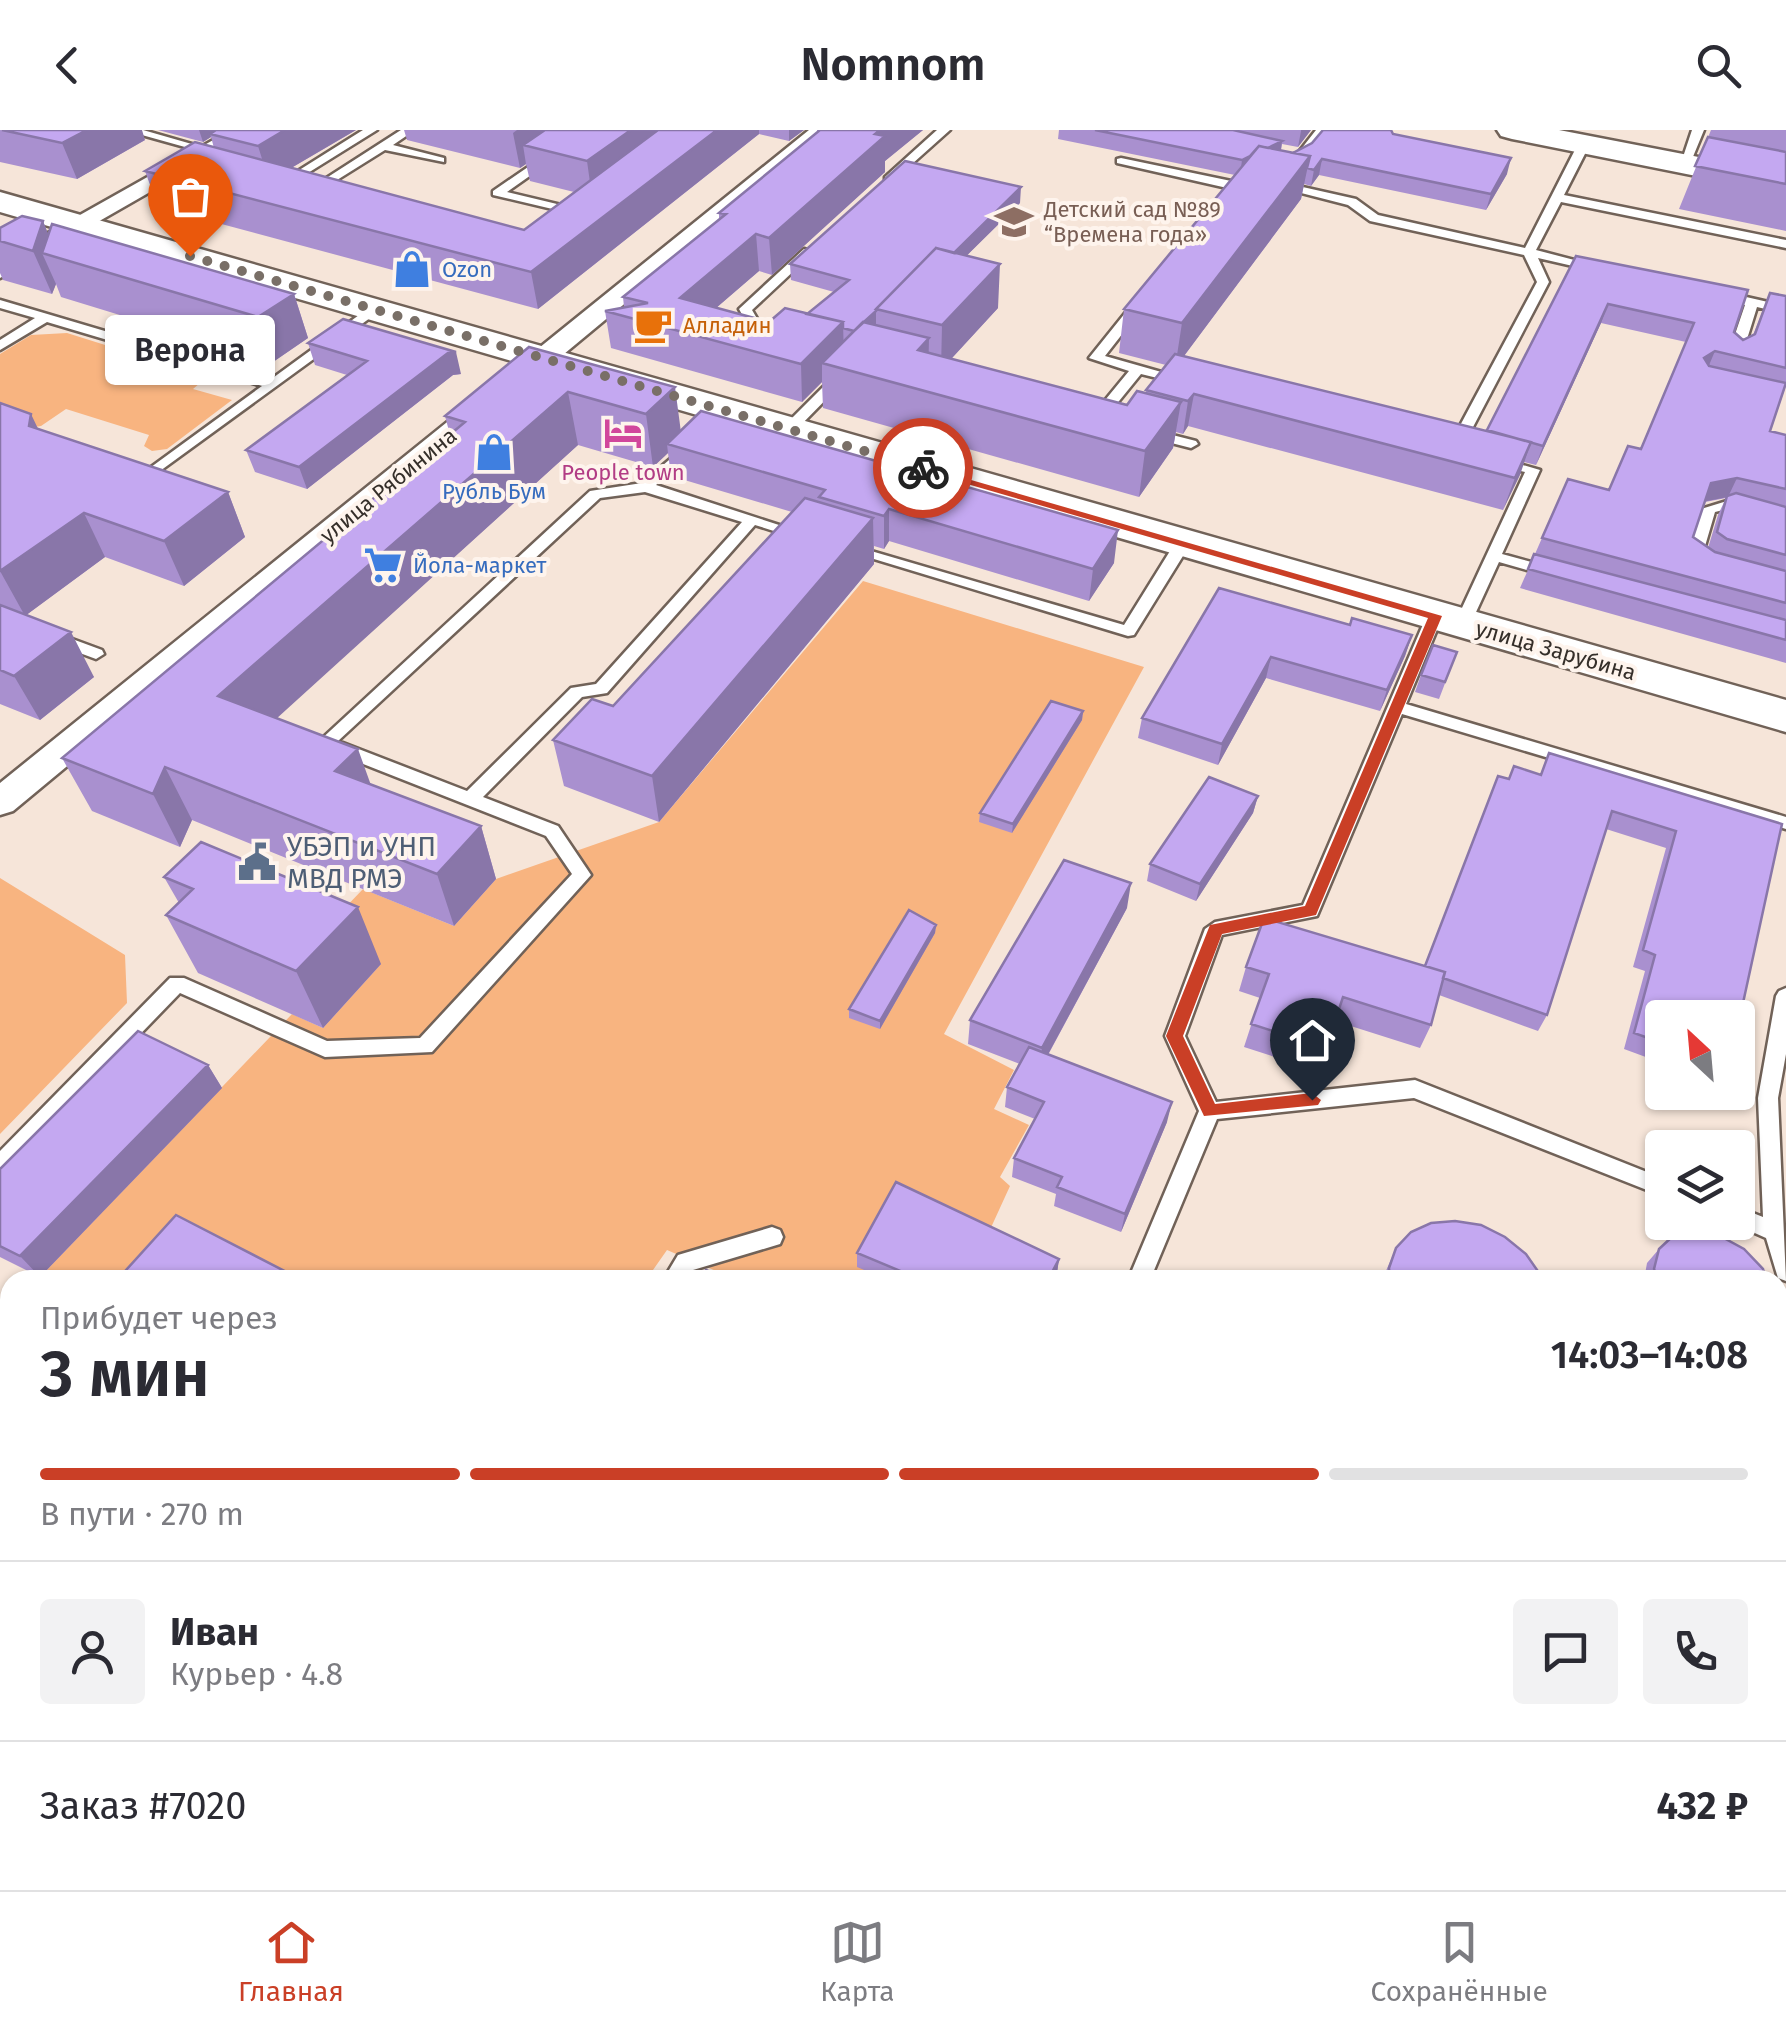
<!DOCTYPE html>
<html lang="ru">
<head>
<meta charset="utf-8">
<style>
  :root { --surface:#fff; --page:#f2f2f3; --text:#2b2b33; --muted:#7c7c81; --line:#e1e1e2; --accent:#ca3f26 }
  body { margin:0; font-family:"Fira Sans",sans-serif; background:var(--page); color:var(--text); height:100vh; display:flex; flex-direction:column; font-size:38px; white-space:nowrap }
  * { box-sizing:border-box; margin:0 }
  p { font-size:32px; color:var(--muted) }
  .icon { flex:none; width:55px; height:55px; fill:none; stroke:currentColor; stroke-width:2; stroke-linecap:round; stroke-linejoin:round }
  .map { position:relative; flex:1; overflow:hidden }
  .drawer { position:absolute; left:0px; top:1140px; width:1788px; height:620px; display:flex; flex-direction:column; background:var(--surface); border-radius:30px 30px 0 0; box-shadow:0 2px 8px #0004 }
  .drawer>* { flex:none }
  .needle { width:65px; rotate:334deg }
  .controls { position:absolute; left:1645px; top:870px; display:grid; gap:20px }
  .controls a { display:grid; place-items:center; width:110px; height:110px; border-radius:10px; background:var(--surface); box-shadow:0 2px 8px #0004; font-size:50px }
  .pin { position:absolute; display:grid; place-items:center; width:85px; height:85px; color:#fff; margin:-102px -42px; border-radius:50% 50% 50% 0; rotate:-45deg; box-shadow:0 0 10px #0007 }
  .pin .icon { rotate:45deg }
  .courier { position:absolute; display:grid; place-items:center; width:100px; height:100px; margin:-50px; border:8px solid #ca3f26; border-radius:50%; background:#fff; color:#222; box-shadow:0 2px 12px #0007 }
  .bubble { position:absolute; height:70px; border-radius:10px; background:var(--surface); box-shadow:0 2px 8px #0004; font-size:32px; font-weight:600; line-height:70px; text-align:center }
  .overview em { font-style:normal; font-weight:600 }
  .overview div { display:flex; flex-direction:column-reverse }
  .overview { display:flex; align-items:center; justify-content:space-between; height:170px; padding:0 40px }
  h1 { font-size:65px; font-weight:600; line-height:75px }
  .bar { display:grid; grid-template-columns:repeat(4,1fr); gap:15px 10px; align-content:center; height:120px; padding:0 40px }
  .bar i { height:12px; border-radius:8px; background:var(--line) }
  .bar .selected { background:var(--accent) }
  .bar p { grid-column:span 4 }
  .line { display:flex; align-items:center; gap:25px; padding:0 40px; border-top:2px solid var(--line) }
  .line div { flex:1 }
  .round { display:grid; place-items:center; flex:none; width:105px; height:105px; border-radius:10px; background:var(--page) }
  header { display:flex; justify-content:space-between; align-items:center; height:130px; padding:0 40px; background:var(--surface); font-size:45px; font-weight:600 }
  .dock { display:flex; justify-content:space-around; align-items:center; height:140px; border-top:2px solid var(--line); background:var(--surface); font-size:28px; color:var(--muted) }
  .dock a { display:grid; justify-items:center; gap:5px }
  .dock .selected { color:var(--accent) }
  .map>svg:first-child { display:block }
</style>
</head>
<body>
<header><svg class="icon" aria-label="back" viewBox="0 0 24 24"><path d="M15 5l-7 7 7 7"/></svg>Nomnom<svg class="icon" aria-label="search" viewBox="0 0 24 24"><circle cx="10" cy="10" r="6"/><path d="M15 15l6 6"/></svg></header>
<div class="map">
<svg width="1786" height="1760" viewBox="0 0 1786 1760">
  <rect width="100%" height="100%" fill="#f6e5d9"/>
  <path fill="#f8b480" d="M67 203 207 247 193 259 232 270 167 319 152 321 144 316 149 305 66 279 41 296 0 303V224L31 205Z
    M863 451 1144 537 944 904 1014 940 994 979 1029 995 1000 1047 1010 1056 967 1150H737L667 1120 646 1150 40 1147 292 884 323 898 380 835 317 807 363 759 454 796 496 749 659 692Z
    M0 748 125 825 127 873 0 1004Z"/>
  <g fill="none" stroke-linecap="round" stroke-linejoin="round">
    <g stroke="#716258" stroke-width="5">
      <path id="lane" d="M124 0H143L216 21 210 24Z
        M363 0H377L287 56 277 54Z
        M401 0H415L393 15 444 28V32L385 20 313 65 303 63Z
        M582 0H595L507 62 582 80V86L493 65V61Z
        M937 0H950L893 51H885V47Z
        M1316 0H1328L1306 27 1287 33V29L1298 23Z
        M1692 0H1704L1690 34 1680 36Z
        M1584 11 1590 14 1564 65 1786 110V118L1561 72 1536 120 1605 138 1599 142 1538 128 1549 152 1462 318 1450 321 1448 318 1537 152 1524 125 1370 91 1348 75 1270 55 1276 51 1356 69 1378 85 1525 118 1578 14Z
        M1121 28 1236 52 1242 56 1236 60 1117 33V29Z
        M804 119 814 122 752 180 762 197 776 203 769 207 752 203 739 179Z
        M1720 161 1786 176V184L1757 177 1743 222 1731 225 1729 222 1745 175 1715 168 1714 165Z
        M0 170 270 250 370 177 381 180 149 349 130 341 137 337 147 340 262 256 47 192 0 220V210L35 188 0 178Z
        M1139 171 1145 175 1105 226 1193 251 1186 255 1141 244 1102 292H1092V286L1129 241 1089 228 1134 172Z
        M835 245 847 248 794 302H784V296Z
        M1149 299 1196 311 1198 314 1191 318 1144 306 1142 303Z
        M689 313 696 317 694 320 656 355 810 405 802 410 755 395 607 563 582 567 483 667 558 696 591 745 432 922 325 927 180 863 8 1041 0 1044V1021L170 848H184L327 911 420 908 572 744 546 706 320 617 317 613 590 361 642 353ZM645 362 742 392 596 554 571 558 467 661 338 611 600 368Z
        M1499 328 1540 340 1502 424 1561 440 1563 443 1555 448 1499 432 1471 493 1463 498 1455 493 1525 342 1494 335 1492 332Z
        M1727 371 1786 385V395L1727 379 1715 382 1703 423 1711 430 1708 433H1698L1687 425 1701 379Z
        M1183 408 1191 413 1134 505 1128 506 841 419 844 416H854L1124 495 1175 413Z
        M1435 480 1443 485 1406 574 1786 687V699L1402 584 1317 786 1222 805 1185 906 1216 972 1415 950 1662 1048V1066L1414 968 1217 989 1150 1150H1128L1199 981 1165 906 1205 799 1215 792 1303 775 1427 485Z
        M56 503 102 520 104 524 96 529 50 512V504Z
        M1786 858V924L1778 968 1786 1151 1778 1148 1766 1108 1730 1092H1738V1077L1763 1087 1758 968 1776 866 1779 861Z
        M772 1097 780 1100 783 1107 780 1114 693 1140 687 1150H663L678 1125Z
        M1786 1323V1388L1778 1391V1327Z
        M1778 1404 1786 1407V1433L1778 1430Z
        M235 1750H266L262 1760H231Z
        M1155 1750H1183L1184 1760H1156Z"/>
    </g>
    <g stroke="#716258" stroke-width="5">
      <path id="street" d="M231 0H258L0 148V130Z
        M809 0H834L13 681 0 685V653Z"/>
    </g>
    <g stroke="#716258" stroke-width="5">
      <path id="secondary" d="M0 62 1786 570V602L0 82Z
        M0 1256 10 1259V1326L0 1322Z
        M517 1750H606L610 1760H522Z"/>
    </g>
    <g stroke="#716258" stroke-width="5">
      <path id="primary" d="M1497 0H1559L1786 44V64L1512 9 1501 6Z"/>
    </g>
    <use href="#lane" fill="#fff" fill-rule="evenodd"/>
    <use href="#street" fill="#fff" fill-rule="evenodd"/>
    <use href="#secondary" fill="#fff" fill-rule="evenodd"/>
    <use href="#primary" fill="#fff" fill-rule="evenodd"/>
  </g>
  <path fill="#a990cf" fill-rule="evenodd" d="M0 0 145 10 77 49 0 32Z
    M158 0H356L291 38 524 100 574 62 530 51 526 34 520 38 407 10 404 0H804L789 11 759 4 538 179 158 77 145 41 214 18 211 7 203 12Z
    M817 0H923L885 31V42L772 145 759 141 716 178 769 192 807 184 834 162 791 150 790 134 1020 73 966 126 998 178 951 229 1127 275 1146 263V260L1166 235 1119 223 1124 179 1235 45 1058 9 1059 0H1311L1298 17 1282 14 1281 20 1293 23 1393 4 1507 44 1486 80 1319 45 1311 56 1304 54 1301 69 1184 226 1487 301 1576 126 1734 202 1743 210 1753 205 1770 163 1786 166V252L1770 301 1786 305V533L1520 458 1542 408 1609 360 1641 319 1686 212 1601 193 1536 335 1524 332 1503 380 1188 296 1183 304 1176 302 1173 318 1139 367 823 278 822 252 802 272 611 218 605 181 624 177 623 167 719 89V83L817 2ZM1726 368 1718 385 1708 418 1693 407 1705 372Z
    M1711 0H1786V101L1679 79Z
    M43 91 48 105 294 164 308 208 273 232 61 167 56 154 52 164 3 150 0 143V97Z
    M308 213 461 244 453 245 307 359 255 342 246 320 347 245 315 235Z
    M529 217 680 301 1114 433 1089 471 889 411 884 419 874 416V434L659 692 564 656 553 610 613 576 792 382 671 346 668 323 653 337 578 315 276 588 371 654 481 696 496 749 454 796 192 690 180 717 92 681 62 628 450 305 445 286Z
    M0 273 38 299 228 362 245 407 184 456 105 427 26 485 94 547 40 590 0 574Z
    M1219 458 1350 495 1412 505 1405 526 1380 581 1266 548 1218 635 1138 608 1142 588Z
    M1457 522 1439 569 1415 562 1421 545Z
    M1083 581 1082 590 1012 703 979 692 980 683Z
    M1549 623 1782 694 1662 888V933L1624 919 1645 841 1633 837 1666 718 1606 699 1547 885 1538 901 1439 865 1431 895 1420 918 1335 891 1318 941 1244 917 1260 868 1239 861 1246 837 1424 836 1508 649 1540 645Z
    M1258 666 1253 683 1196 771 1147 751 1150 734Z
    M164 747 381 834 323 898 198 843 166 785 179 773Z
    M1127 778 1048 925 1167 992 1121 1102 1054 1076 1056 1064 1012 1047 1014 1028 1035 989 1005 977 1007 957 1020 934 968 914 970 890Z
    M936 795 935 803 880 899 849 888V879Z
    M208 935 222 958 40 1147 0 1127V1039Z
    M1396 1118 1544 1150H1382Z
    M1659 1119 1766 1150H1644L1647 1133Z
    M857 1123 1059 1129 1057 1143 1053 1150H888L857 1137Z
    M1721 1750H1778L1786 1760H1722Z"/>
  <path fill="#8976a9" d="M87 0H142L145 10 77 49 62 13Z
    M199 0H223L210 4 211 7 203 12Z
    M285 0H356L269 51 258 16Z
    M517 0H575L523 15 526 34 520 38 513 3Z
    M631 0H683L592 67 587 31Z
    M717 0H759V4L538 179 531 142Z
    M789 0H804L789 11Z
    M880 0H923L885 31V42L772 145 769 108Z
    M1301 0H1311L1298 17 1301 1Z
    M1282 11 1280 27 1240 46 1242 30Z
    M1310 26 1301 69 1175 238 1182 193Z
    M1511 28 1507 44 1486 80 1491 64Z
    M1322 29 1319 45 1311 56 1314 40Z
    M1021 57 1020 73 936 156V140Z
    M43 91 58 128 42 123 56 154 52 164 33 121Z
    M756 104 759 141 687 203 680 168Z
    M1000 134 998 178 941 240 942 195Z
    M294 164 308 208 273 232 258 187Z
    M1608 174 1601 193 1536 335 1543 316Z
    M876 181V197L856 202Z
    M843 192 844 230 822 233V252L802 272 801 234Z
    M929 208 928 253 918 220Z
    M1715 221 1707 240 1704 228Z
    M456 222 461 244 453 245 307 359 299 337 448 223Z
    M675 257 682 310 667 314 668 323 653 337 646 284Z
    M568 262 578 315 242 620 218 566Z
    M1194 264 1188 296 1183 304 1188 271Z
    M1181 272 1173 318 1139 367 1145 321Z
    M31 284 52 328 29 296Z
    M1531 312 1520 345 1503 380 1515 348Z
    M1737 348 1728 367 1702 372 1711 353Z
    M228 362 245 407 184 456 164 411Z
    M889 379V411L884 419V386Z
    M84 383 105 427 25 486 0 441Z
    M873 388 874 434 659 692 652 646Z
    M1118 400 1114 433 1089 471 1093 439Z
    M71 502 94 547 40 590 14 546Z
    M1412 505 1405 526 1380 581 1387 560Z
    M1271 527 1266 548 1218 635 1222 614Z
    M1083 581 1082 590 1012 703 1013 694Z
    M358 619 377 672 335 641Z
    M165 637 192 690 180 717 153 664Z
    M1258 666 1253 683 1196 771 1200 754Z
    M481 696 496 749 454 796 437 744Z
    M1131 753 1127 778 1039 941 1042 918Z
    M358 777 381 834 323 898 296 841Z
    M936 795 935 803 880 899V891Z
    M208 935 222 958 40 1147 20 1126Z
    M1172 972 1167 992 1121 1102 1125 1084Z
    M1059 1129 1057 1143 1053 1150H1048Z
    M217 1750H227L220 1760H211Z"/>
  <path fill="#c4a8f1" stroke="#8976a9" stroke-width="2.5" d="M2 0H87L62 13Z
    M216 0H285L258 16 210 4Z
    M545 0H631L587 31 523 15Z
    M658 0H717L531 142 145 41 195 12 524 100Z
    M820 0H880L875 4 885 6 769 108 756 104 680 168 769 192 785 178 843 192 801 234 605 181 648 173 623 167 726 84 719 83Z
    M1095 0H1233L1282 11 1268 18 1259 16 1250 26 1242 30Z
    M1323 0H1391L1393 4 1511 28 1491 64 1322 29 1314 40 1307 38 1310 26 1293 23 1312 13Z
    M1708 7 1786 22V54L1695 36Z
    M1259 16 1310 26 1182 193 1124 179Z
    M905 31 1021 57 954 123 936 118 876 179V181L854 201 843 198V192L807 184 849 150 790 134Z
    M22 86 43 91 33 121 0 111V98Z
    M52 94 294 164 258 187 42 123Z
    M936 118 1000 134 942 195 876 179Z
    M1576 126 1748 160 1734 202 1743 210 1755 204 1770 163 1786 166V238L1715 221 1704 228 1709 236 1786 253 1770 301 1786 305V359L1737 348 1711 353 1693 407 1715 422 1786 441V473L1542 408 1568 349 1609 360 1628 316 1641 319 1694 193 1608 174 1543 316 1487 300Z
    M343 189 456 222 448 223 299 337 246 320 367 231 308 213Z
    M863 192 929 208 918 220 1127 275 1137 261 1181 272 1145 321 822 233Z
    M529 217 675 257 646 284 568 262 218 566 358 619 335 641 481 696 437 744 165 637 153 664 62 628 465 292 445 286Z
    M1175 224 1531 312 1515 348 1194 264 1188 271 1146 260Z
    M0 273 31 284 29 296 228 362 164 411 84 383 0 441Z
    M701 281 1118 400 1093 439 889 379 884 386 819 367 825 360 667 314Z
    M1736 363 1786 377V425L1727 409 1717 402 1727 366Z
    M805 368 873 388 652 646 553 610 592 569 613 576Z
    M1534 424 1786 490V510L1528 439Z
    M1219 458 1350 495 1352 488 1412 505 1387 560 1271 527 1222 614 1142 588Z
    M0 475 71 502 14 546 0 540Z
    M1433 515 1457 522 1445 552 1421 545Z
    M1051 571 1083 581 1013 694 980 683Z
    M1549 623 1782 694 1738 896V888H1662V913L1634 903 1655 825 1643 820 1676 701 1612 681 1547 885 1443 848 1445 842 1425 836 1498 646 1509 649 1514 636 1541 645Z
    M1209 647 1258 666 1200 754 1150 734Z
    M201 712 358 777 296 841 166 785 193 759 164 747Z
    M1064 730 1131 753 1042 918 970 890Z
    M909 780 936 795 880 891 849 879Z
    M1264 788 1445 842 1431 895 1343 867 1326 918 1251 894 1269 844 1246 837Z
    M138 901 208 935 20 1126 0 1116V1039Z
    M1029 917 1172 972 1125 1084 1057 1057 1062 1047 1014 1028 1044 972 1007 957Z
    M896 1052 1059 1129 1048 1150H922L857 1123Z
    M176 1085 302 1150H117Z
    M1455 1091 1481 1095 1505 1107 1526 1124 1544 1150H1390L1389 1138 1396 1118 1411 1102 1431 1093Z
    M1695 1101 1720 1106 1744 1119 1763 1139 1766 1150H1658L1654 1139 1659 1119 1673 1106Z
    M706 1140 727 1150H700Z
    M0 1483 10 1489V1641L0 1634Z
    M1786 1670V1760H1748L1745 1750H1778V1672Z
    M36 1750H217L211 1760H29Z
    M949 1750H1013L1031 1760H945Z"/>
  <path fill="#ca3f26" d="M919 335 1442 486 1316 785 1222 804 1183 906 1215 974 1312 963 1321 970 1318 975 1204 986 1166 906 1210 795 1305 776 1428 488 919 340Z"/>
  <g fill="none" stroke-linecap="round" stroke-linejoin="round">
    <path stroke="#796f67" stroke-width="10" stroke-dasharray="0 18" d="M190 126 923 338"/>
  </g>
  <defs>
    <g id="school-bare" transform="scale(3)"><path d="M0-5L7-2L0 1L-7-2ZM-4 1L0 2.5L4 1V4Q0 6-4 4Z" fill="#8d6e63" stroke="#fef4ed" stroke-width="2.5" paint-order="stroke"/></g>
    <g id="shop-bare" transform="scale(3)"><path d="M-5-2.5h2.3a2.7 3.5 0 0 1 5.4 0H5L5.5 6h-11ZM-1.5-2.5h3a1.5 2.3 0 0 0-3 0Z" fill="#3f7fe0" stroke="#fef4ed" stroke-width="2.5" paint-order="stroke"/></g>
    <g id="cafe-bare" transform="scale(3)"><path d="M-5.5-4.5H6V0H3Q3 3.5 0 3.5H-2.5Q-5.5 3.5-5.5 0ZM3-3.2v2h1.7v-2ZM-6 4.5H4V6H-6Z" fill="#e8710a" stroke="#fef4ed" stroke-width="2.5" paint-order="stroke"/></g>
    <g id="hotel-bare" transform="scale(3)"><path d="M-6-4.5h1.5V1H6V5H4.5V3h-9V5H-6ZM-4 0a1.8 1.8 0 1 1 3.6 0ZM.5 0V-2.5h3Q6-2.5 6 0Z" fill="#d1479c" stroke="#fef4ed" stroke-width="2.5" paint-order="stroke"/></g>
    <g id="supermarket-bare" transform="scale(3)"><path d="M-6-5.5h2.5l.6 2H6L4.5 2H-2.5L-4.4-4H-6ZM-1.5 3.2a1.3 1.3 0 1 0 .1 0ZM3 3.2a1.3 1.3 0 1 0 .1 0Z" fill="#3f7fe0" stroke="#fef4ed" stroke-width="2.5" paint-order="stroke"/></g>
    <g id="civic-bare" transform="scale(3)"><path d="M-.6-6.5H3V-4.5H.6V-3L4-1V1h2V6H-6V1h2V-1L-.6-3ZM-1.2 2.5V6h2.4V2.5Z" fill="#5c6f8a" stroke="#fef4ed" stroke-width="2.5" paint-order="stroke"/></g>
  </defs>
  <g fill-rule="evenodd">
    <use href="#school-bare" x="1014" y="92"/>
    <use href="#shop-bare" x="412" y="139"/>
    <use href="#cafe-bare" x="653" y="195"/>
    <use href="#hotel-bare" x="623" y="303"/>
    <use href="#shop-bare" x="494" y="322"/>
    <use href="#supermarket-bare" x="383" y="435"/>
    <use href="#civic-bare" x="257" y="732"/>
  </g>
  <g text-anchor="middle" stroke-width="8" stroke-linejoin="round" paint-order="stroke">
    <g font-size="22" fill="#785e54" stroke="#fef4ed" text-anchor="start">
      <text x="1044" y="87">Детский сад №89<tspan x="1044" dy="25">“Времена года»</tspan></text>
    </g>
    <g font-size="22" fill="#366cbe" stroke="#fef4ed" text-anchor="start">
      <text x="442" y="147">Ozon</text>
      <text x="494" y="369" text-anchor="middle">Рубль Бум</text>
      <text x="413" y="443">Йола-маркет</text>
    </g>
    <g font-size="22" fill="#c56008" stroke="#fef4ed" text-anchor="start">
      <text x="683" y="203">Алладин</text>
    </g>
    <g font-size="22" fill="#b23c85" stroke="#fef4ed">
      <text x="623" y="350">People town</text>
    </g>
    <g font-size="22" fill="#352f2a" stroke="#fef4ed">
      <text transform="translate(388 355) rotate(-39)" y="8">улица Рябинина</text>
      <text transform="translate(1556 520) rotate(16)" y="8">улица Зарубина</text>
    </g>
    <g font-size="28" fill="#4e5e75" stroke="#fef4ed" text-anchor="start">
      <text x="287" y="726">УБЭП и УНП<tspan x="287" dy="32">МВД РМЭ</tspan></text>
    </g>
  </g>
</svg>
<div class="controls">
<a><svg class="needle" viewBox="-14 -14 28 28"><path d="M0-13l5 13h-10z" fill="#e53935"/><path d="M0 13l5-13h-10z" fill="#7c7c81"/></svg></a>
<a><svg class="icon" aria-label="layers" viewBox="0 0 24 24"><path d="M12 4l9 5-9 5-9-5zM3 14l9 5 9-5"/></svg></a>
</div>
<div class="pin" style="left:190px;top:126px;background:#ea580c"><svg class="icon" aria-label="bag" viewBox="0 0 24 24"><path d="M5 8h14l-1 12H6zM9 8a3 3 0 0 1 6 0"/></svg></div>
<div class="pin" style="left:1312px;top:970px;background:#1f2937"><svg class="icon" aria-label="home" viewBox="0 0 24 24"><path d="M3 11l9-7 9 7M6 9v11h12V9"/></svg></div>
<div class="courier" style="left:923px;top:338px"><svg class="icon" aria-label="bike" viewBox="0 0 24 24"><circle cx="6" cy="16" r="4"/><circle cx="18" cy="16" r="4"/><path d="M6 16l4-8h5l3 8M10 8l3 8H6M13 5h3"/></svg></div>
<div class="bubble" style="left:105px;top:185px;width:170px">Верона</div>
<section class="drawer">
<div class="overview"><div><h1>3 мин</h1><p>Прибудет через</p></div><em>14:03–14:08</em></div>
<div class="bar"><i class="selected"></i><i class="selected"></i><i class="selected"></i><i></i><p>В пути · 270 m</p></div>
<div class="line" style="height:180px"><a class="round"><svg class="icon" aria-label="person" viewBox="0 0 24 24"><circle cx="12" cy="8" r="4"/><path d="M4 21q1-7 8-7t8 7"/></svg></a><div><b>Иван</b><p>Курьер · 4.8</p></div><a class="round"><svg class="icon" aria-label="chat" viewBox="0 0 24 24"><path d="M4 5h16v11H9l-5 4z"/></svg></a><a class="round"><svg class="icon" aria-label="phone" viewBox="0 0 24 24"><path d="M5 4h4l2 5-3 2q2 4 5 5l2-3 5 2v4C11 20 4 13 5 4z"/></svg></a></div>
<div class="line" style="height:130px"><div>Заказ #7020</div><b>432 ₽</b></div>
</section>
</div>
<nav class="dock">
<a class="selected"><svg class="icon" aria-label="home" viewBox="0 0 24 24"><path d="M3 11l9-7 9 7M6 9v11h12V9"/></svg>Главная</a>
<a><svg class="icon" aria-label="map" viewBox="0 0 24 24"><path d="M3 6l6-2 6 2 6-2v14l-6 2-6-2-6 2zM9 4v14M15 6v14"/></svg>Карта</a>
<a><svg class="icon" aria-label="saved" viewBox="0 0 24 24"><path d="M7 4h10v16l-5-4-5 4z"/></svg>Сохранённые</a>
</nav>
</body>
</html>
